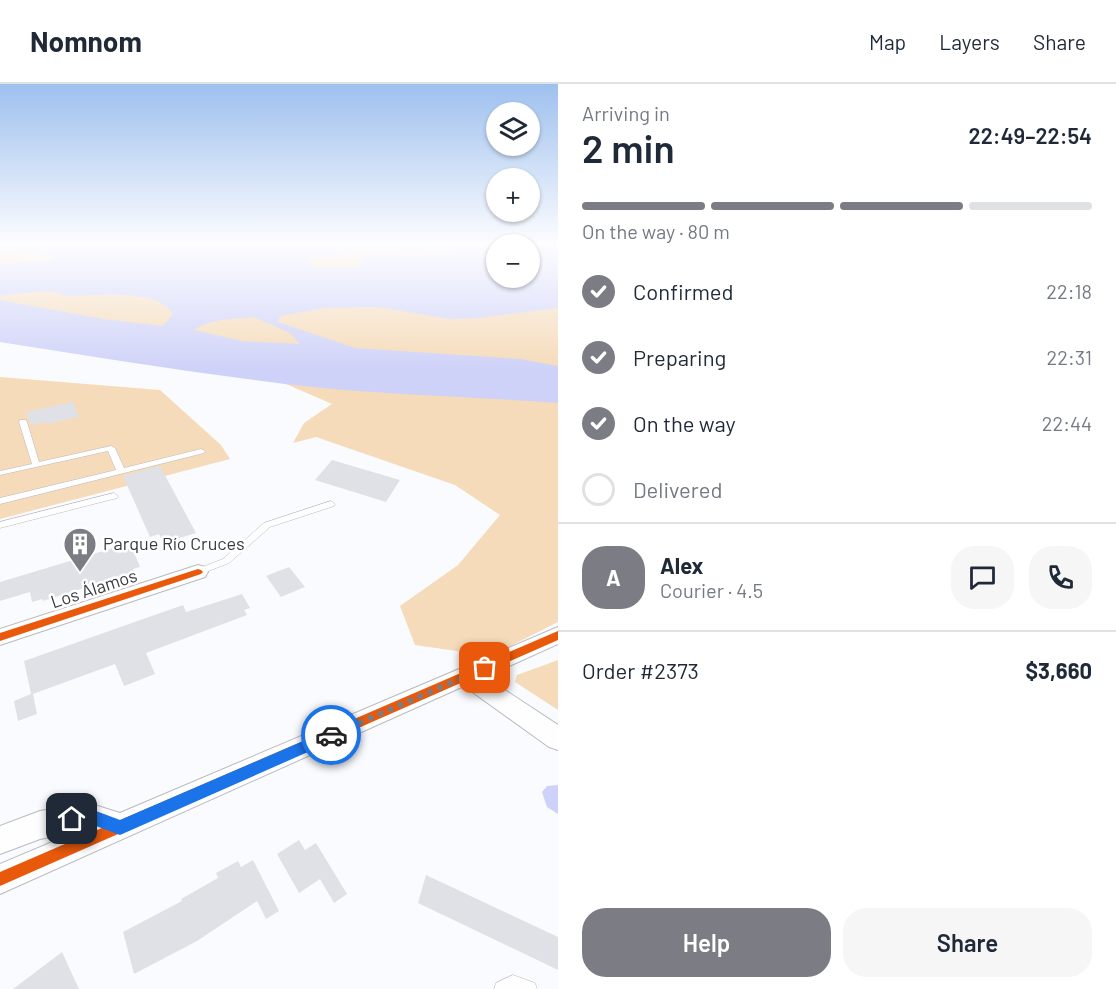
<!DOCTYPE html>
<html lang="en">
<head>
<meta charset="utf-8">
<style>
  :root { --surface:#fff; --page:#f6f6f7; --text:#1f2937; --muted:#747a83; --line:#e0e1e3; --accent:#7c7d84 }
  body { margin:0; font-family:Barlow,sans-serif; background:var(--page); color:var(--text); height:100vh; display:flex; flex-direction:column; font-size:22px; white-space:nowrap }
  * { box-sizing:border-box; margin:0 }
  p { font-size:20px; color:var(--muted) }
  .icon { flex:none; width:33px; height:33px; fill:none; stroke:currentColor; stroke-width:2; stroke-linecap:round; stroke-linejoin:round }
  .map { position:relative; flex:1; overflow:hidden }
  .side { display:flex; flex-direction:column; background:var(--surface); width:558px }
  .side>* { flex:none }
  .buttons { position:absolute; left:486px; top:18px; display:grid; gap:12px }
  .buttons a { display:grid; place-items:center; width:54px; height:54px; border-radius:50%; background:var(--surface); box-shadow:0 2px 4px #0004; font-size:30px }
  .pin { position:absolute; display:grid; place-items:center; width:51px; height:51px; color:#fff; margin:-26px; border-radius:12px; box-shadow:0 3px 9px #0006 }
  .courier { position:absolute; display:grid; place-items:center; width:60px; height:60px; margin:-30px; border:4px solid #1a73e8; border-radius:50%; background:#fff; color:#222; box-shadow:0 2px 8px #0007 }
  .headline em { font-style:normal; font-weight:600 }
  .headline div { display:flex; flex-direction:column-reverse }
  .headline { display:flex; align-items:center; justify-content:space-between; height:102px; padding:0 24px }
  h1 { font-size:39px; font-weight:600; line-height:45px }
  .bar { display:grid; grid-template-columns:repeat(4,1fr); gap:9px 6px; align-content:center; height:72px; padding:0 24px }
  .bar i { height:8px; border-radius:4px; background:var(--line) }
  .bar .selected { background:var(--accent) }
  .bar p { grid-column:span 4 }
  .line { display:flex; align-items:center; gap:15px; padding:0 24px; border-top:2px solid var(--line) }
  .line div { flex:1 }
  .round { display:grid; place-items:center; flex:none; width:63px; height:63px; border-radius:24px; background:var(--page) }
  ol { padding:0 24px; list-style:none }
  li { display:flex; align-items:center; gap:18px; height:66px }
  li p { margin-inline-start:auto }
  li .icon { padding:6px; border-radius:50%; background:var(--accent); color:#fff; stroke-width:4 }
  li:last-child { color:var(--muted) }
  li i { width:33px; height:33px; border:3px solid var(--line); border-radius:50% }
  .action { display:flex; gap:12px; margin-top:auto; padding:12px 24px }
  .action a { flex:1; height:69px; border-radius:24px; background:var(--accent); color:#fff; font-size:24px; font-weight:600; line-height:69px; text-align:center }
  .action a+a { background:var(--page); color:var(--text) }
  header { display:flex; align-items:center; gap:36px; box-sizing:border-box; height:84px; padding:0 30px; background:var(--surface); border-bottom:2px solid var(--line) }
  header strong { font-size:28px }
  nav { display:flex; gap:33px; margin-inline-start:auto; font-size:21px }
  main { display:flex; flex:1; min-height:0 }
  .map>svg:first-child { display:block }
</style>
</head>
<body>
<header>
<strong>Nomnom</strong>
<nav><a>Map</a><a>Layers</a><a>Share</a></nav>
</header>
<main>
<div class="map">
<svg width="558" height="905" viewBox="0 0 558 905">
  <rect width="100%" height="100%" fill="#fafbfe"/>
  <path fill="#f5dbb9" fill-rule="evenodd" d="M0 159H558V538L491 572 415 561 400 522 458 481 500 431 455 401 316 353 293 359 304 339 332 320 286 300H289L0 255ZM496 160H530V194H496Z
    M0 293 160 306 221 361 230 375 0 435Z
    M558 576V626L515 598 517 591Z"/>
  <path fill="#cfd2f8" fill-rule="evenodd" d="M0 159H311L308 161 319 164 402 162 454 166 426 159H558V224L478 234 450 235 377 223 324 224 280 232 278 238 355 264 521 275 558 282V319C467 312 375 311 285 300 189 288 94 273 0 258V216L103 235 163 242 173 230C159 204 96 212 70 212 64 212 58 208 52 208 35 207 17 210 0 212V180L44 178 55 175 47 170 0 165ZM496 160H530V194H496ZM360 164 466 173 365 171 356 172 362 176V180L352 185 313 183 308 179 310 174 334 172ZM254 233 290 249 300 260 242 257 194 246C214 233 231 236 254 233Z
    M558 701V730L547 723 542 708 547 702Z"/>
  <path fill="#e0e1e7" d="M73 318 79 333 46 340 45 338 31 341 26 328Z
    M332 376 400 396 386 418 315 396Z
    M160 382 196 449 163 459 159 450 150 453 123 392Z
    M130 459 140 483 133 485 134 488 43 517 42 515 32 518 30 508 0 517V498Z
    M289 483 305 503 281 513 266 492Z
    M242 510 250 524 244 526 247 531 146 569 155 590 124 602 115 580 33 610 37 630 18 637 14 617 31 610 24 577 183 521 186 528Z
    M299 756 305 766 316 759 347 810 334 819 320 795 299 809 277 770Z
    M253 776 279 827 266 835 257 817 197 857 134 890 123 848 182 817 181 815 218 794 216 789 238 777 241 783Z
    M426 791 558 853V886L418 819Z
    M62 868 79 905H13Z"/>
  <g fill="none" stroke-linecap="round" stroke-linejoin="round">
    <g stroke="#b9babf" stroke-width="1">
      <path id="lane" d="M20 336H26L27 338 39 378 111 362 115 364 124 384 201 365 205 367 204 369 0 420V414L116 386 108 367 0 391V387L32 380 19 338Z
        M114 409 118 412 117 414 0 444V438Z
        M331 417 335 420 334 422 270 443 229 479 198 491 195 490 193 488 195 486 223 475 264 439Z
        M513 891 535 899 537 905H494L496 899Z"/>
    </g>
    <g stroke="#b9babf" stroke-width="2">
      <path id="street" d="M198 481 205 483 208 488 205 493 0 561V545Z
        M558 543V560L485 593 558 641V666L549 663 464 602 0 810V780L76 748 40 755 0 770V742L40 727 88 719 120 729Z"/>
    </g>
    <use href="#lane" fill="#fefeff" fill-rule="evenodd"/>
    <use href="#street" fill="#fefeff" fill-rule="evenodd"/>
    <g stroke="#fff" stroke-width="4">
      <path id="cycleway" d="M198 485 201 486 203 488 201 490 0 557V549Z
        M558 547V556L0 802V788Z"/>
    </g>
    <use href="#cycleway" fill="#e8590c" fill-rule="evenodd"/>
  </g>
  <linearGradient id="sky" x2="0" y2="1"><stop stop-color="#9ec0ee"/><stop offset="0.56" stop-color="#fdfdff"/><stop offset="1" stop-color="#fdfdff" stop-opacity="0"/></linearGradient>
  <rect width="558" height="286" fill="url(#sky)"/>
  <path fill="#1a73e8" d="M331 645 335 647V656L120 751 88 739 72 742 67 740 65 735 67 730 88 724 120 736Z"/>
  <g fill="none" stroke-linecap="round" stroke-linejoin="round">
    <path stroke="#7c7d84" stroke-width="6" stroke-dasharray="0 10.8" d="M331 651 485 584"/>
  </g>
  <defs>
    <g id="building-pin" transform="scale(1.725)"><path d="M0 17L-7.5 6A9.5 9.5 0 1 1 7.5 6Z" fill="#7c7d84" stroke="#fff"/><path d="M-4-6H4V6H1V3H-1V6H-4ZM-2.5-4.3h1.7v1.8h-1.7ZM.8-4.3h1.7v1.8H.8ZM-2.5-1h1.7V.8h-1.7ZM.8-1h1.7V.8H.8Z" fill="#fff"/></g>
  </defs>
  <g fill-rule="evenodd">
    <use href="#building-pin" x="80" y="460"/>
  </g>
  <g text-anchor="middle" stroke-width="5" stroke-linejoin="round" paint-order="stroke">
    <g font-size="18" fill="#383942" stroke="#fff" text-anchor="start">
      <text x="103" y="466">Parque Río Cruces</text>
    </g>
    <g font-size="18" fill="#383942" stroke="#fff">
      <text transform="translate(94 505) rotate(-18)" y="6">Los Álamos</text>
    </g>
  </g>
</svg>
<div class="buttons">
<a><svg class="icon" aria-label="layers" viewBox="0 0 24 24"><path d="M12 4l9 5-9 5-9-5zM3 14l9 5 9-5"/></svg></a>
<a>+</a>
<a>−</a>
</div>
<div class="pin" style="left:485px;top:584px;background:#ea580c"><svg class="icon" aria-label="bag" viewBox="0 0 24 24"><path d="M5 8h14l-1 12H6zM9 8a3 3 0 0 1 6 0"/></svg></div>
<div class="pin" style="left:72px;top:735px;background:#1f2937"><svg class="icon" aria-label="home" viewBox="0 0 24 24"><path d="M3 11l9-7 9 7M6 9v11h12V9"/></svg></div>
<div class="courier" style="left:331px;top:651px"><svg class="icon" aria-label="car" viewBox="0 0 24 24"><path d="M5 17H2v-5l4-1 3-4h7l3 4 3 1v5h-3M9 17h6M6 11h13"/><circle cx="7" cy="17" r="2"/><circle cx="17" cy="17" r="2"/></svg></div>
</div>
<section class="side">
<div class="headline"><div><h1>2 min</h1><p>Arriving in</p></div><em>22:49–22:54</em></div>
<div class="bar"><i class="selected"></i><i class="selected"></i><i class="selected"></i><i></i><p>On the way · 80 m</p></div>
<ol>
<li><svg class="icon" aria-label="check" viewBox="0 0 24 24"><path d="M5 12l5 5 9-10"/></svg>Confirmed<p>22:18</p></li>
<li><svg class="icon" aria-label="check" viewBox="0 0 24 24"><path d="M5 12l5 5 9-10"/></svg>Preparing<p>22:31</p></li>
<li><svg class="icon" aria-label="check" viewBox="0 0 24 24"><path d="M5 12l5 5 9-10"/></svg>On the way<p>22:44</p></li>
<li><i></i>Delivered</li>
</ol>
<div class="line" style="height:108px"><b class="round" style="background:var(--accent);color:#fff">A</b><div><b>Alex</b><p>Courier · 4.5</p></div><a class="round"><svg class="icon" aria-label="chat" viewBox="0 0 24 24"><path d="M4 5h16v11H9l-5 4z"/></svg></a><a class="round"><svg class="icon" aria-label="phone" viewBox="0 0 24 24"><path d="M5 4h4l2 5-3 2q2 4 5 5l2-3 5 2v4C11 20 4 13 5 4z"/></svg></a></div>
<div class="line" style="height:78px"><div>Order #2373</div><b>$3,660</b></div>
<div class="action"><a>Help</a><a>Share</a></div>
</section>
</main>
</body>
</html>
